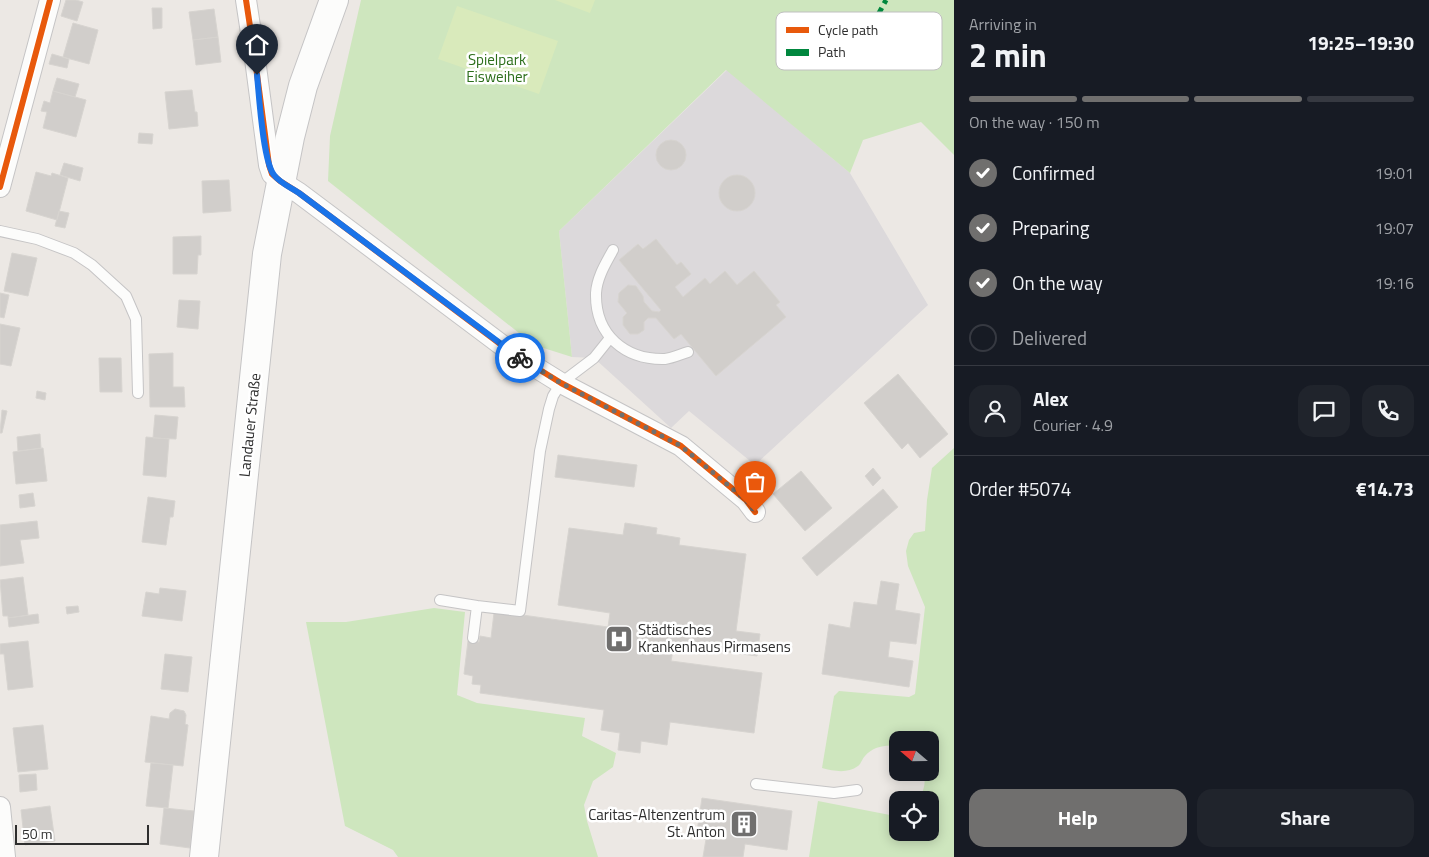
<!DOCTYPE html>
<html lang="en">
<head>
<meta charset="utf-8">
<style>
  :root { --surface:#171b24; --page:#20242c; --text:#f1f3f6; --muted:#9ea1a6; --line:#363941; --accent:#706f6e }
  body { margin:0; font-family:"Titillium Web",sans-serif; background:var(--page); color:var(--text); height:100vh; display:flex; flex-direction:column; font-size:19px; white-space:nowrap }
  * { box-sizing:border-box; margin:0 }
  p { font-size:16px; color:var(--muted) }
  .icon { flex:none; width:28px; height:28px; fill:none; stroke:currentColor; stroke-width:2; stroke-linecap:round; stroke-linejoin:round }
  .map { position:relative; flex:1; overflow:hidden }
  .sheet { display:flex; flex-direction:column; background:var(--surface); width:475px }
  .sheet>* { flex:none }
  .needle { width:32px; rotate:290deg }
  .fabs { position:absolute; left:889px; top:731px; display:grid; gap:10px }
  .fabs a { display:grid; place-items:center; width:50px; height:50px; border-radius:10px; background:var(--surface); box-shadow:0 2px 12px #0003; font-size:25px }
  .scale { position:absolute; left:15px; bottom:12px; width:134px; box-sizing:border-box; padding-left:5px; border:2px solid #2e2e2e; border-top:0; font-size:14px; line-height:18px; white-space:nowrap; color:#2e2e2e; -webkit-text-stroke:4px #fff; paint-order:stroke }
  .pin { position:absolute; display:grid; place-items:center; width:42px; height:42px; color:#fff; margin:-51px -21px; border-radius:50% 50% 50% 0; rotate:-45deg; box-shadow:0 0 5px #0007 }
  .pin .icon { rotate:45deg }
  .courier { position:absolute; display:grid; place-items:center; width:50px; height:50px; margin:-25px; border:4px solid #1a73e8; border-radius:50%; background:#fff; color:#222; box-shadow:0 1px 6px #0007 }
  .overview em { font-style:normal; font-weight:700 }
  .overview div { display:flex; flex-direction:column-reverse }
  .overview { display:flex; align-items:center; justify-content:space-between; height:85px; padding:0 15px }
  h1 { font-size:32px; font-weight:700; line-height:38px }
  .bar { display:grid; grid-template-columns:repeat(4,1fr); gap:8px 5px; align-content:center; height:60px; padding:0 15px }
  .bar i { height:6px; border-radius:4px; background:var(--line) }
  .bar .active { background:var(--accent) }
  .bar p { grid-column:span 4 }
  .line { display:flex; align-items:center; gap:12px; padding:0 15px; border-top:1px solid var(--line) }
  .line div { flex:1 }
  .round { display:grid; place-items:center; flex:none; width:52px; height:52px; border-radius:15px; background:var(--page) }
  ol { padding:0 15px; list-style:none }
  li { display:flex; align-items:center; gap:15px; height:55px }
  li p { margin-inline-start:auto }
  li .icon { padding:5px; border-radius:50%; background:var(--accent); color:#fff; stroke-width:4 }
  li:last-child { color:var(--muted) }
  li i { width:28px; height:28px; border:2px solid var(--line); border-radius:50% }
  .primary-button { display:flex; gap:10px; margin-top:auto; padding:10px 15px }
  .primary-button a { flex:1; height:58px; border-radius:15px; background:var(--accent); color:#fff; font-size:20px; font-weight:700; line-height:58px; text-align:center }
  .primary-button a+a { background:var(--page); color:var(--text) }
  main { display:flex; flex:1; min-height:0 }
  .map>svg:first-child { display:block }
</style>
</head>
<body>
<main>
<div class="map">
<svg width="954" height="857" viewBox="0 0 954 857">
  <rect width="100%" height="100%" fill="#ece8e4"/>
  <path fill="#dcd9db" d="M727 70 850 173 928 305 755 465 689 411 671 428 594 358 572 357 559 231Z"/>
  <path fill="#cee6be" d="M361 0H954V155L921 122 863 140 850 173 726 70 559 231 572 357 534 345 328 181 330 136Z
    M954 448V857H809L818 801 890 815 897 814 898 832H930V800H918C924 791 926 783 924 773L930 772V740H898L897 746C886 744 872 747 865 756 862 759 861 764 858 766 847 774 834 771 822 768L834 696 839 691 909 697 915 694 925 607 908 566 906 551 909 540 914 533 925 531 927 500 932 468Z
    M434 608 465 612 457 695 477 703 585 718 582 736 616 753 613 767 593 781 584 805 587 821 598 857H398L393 850 345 826 306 622H346Z"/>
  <path fill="#d9eabb" d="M555 0H595L590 13Z
    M457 6 558 41 539 94 438 59Z"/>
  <path fill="#d1cecb" stroke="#d7d4d0" d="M66 0H76L83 2 77 21 61 16Z
    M152 8H162V28L153 29Z
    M214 9 218 37 193 40 189 12Z
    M73 23 98 30 89 64 63 57Z
    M218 37 221 62 196 65 193 40Z
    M52 54 69 59 67 68 49 64Z
    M57 78 79 84 75 97 53 91Z
    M192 90 195 112H197L198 126 169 129 165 92Z
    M53 91 86 100 76 137 43 128 47 112 41 111 44 101 50 103Z
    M139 133 153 134 152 144 138 143Z
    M656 155a15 15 0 1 1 30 0a15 15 0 1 1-30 0Z
    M64 163 83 168 80 181 60 175Z
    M36 172 51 176 52 173 68 178 57 220 26 211Z
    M719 193a18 18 0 1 1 36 0a18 18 0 1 1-36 0Z
    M229 180 231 211 203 213 202 181Z
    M59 211 69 213 65 228 55 226Z
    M201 236V255H198L197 274H173V237Z
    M656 239 677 265 681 262 691 274 675 287 683 297 705 278 710 284 725 271 737 285 754 271 780 302 776 305 786 317 716 376 681 334 674 339 656 318H648L644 322V330L638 334H630L623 325V317L627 313 618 302 619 293 628 285 636 286 643 296 644 302 652 311 659 312 661 310 619 260 638 244 643 249Z
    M12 253 37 258 28 296 4 291Z
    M0 293 9 295 4 318 0 317Z
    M179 300 200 301 198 329 177 327Z
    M0 324 20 328 11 366 0 364Z
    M173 353V387H184L185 407H150L149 354Z
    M99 358H121L122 392H100Z
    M898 374 948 434 920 458 908 443 902 449 864 403Z
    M37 391 46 393 45 400 36 398Z
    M2 410 7 411 2 433H0Z
    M155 415 178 417 176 439 153 438Z
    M40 434 41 448 18 451 17 437Z
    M146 437 169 439 166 477 143 475Z
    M43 448 47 481 16 484 13 452Z
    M558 455 637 465 634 487 555 477Z
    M873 468 881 478 873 486 865 476Z
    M801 471 832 508 805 531 773 494Z
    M883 489 898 507 817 576 802 558Z
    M33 493 35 506 20 508 19 495Z
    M148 497 175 501 173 517H170L166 545 142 542Z
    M37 521 39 538 20 540 24 563 0 566V525Z
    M625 523 657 528 656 534 680 538 679 545 746 554 736 631 760 634 757 656 674 645 671 661 762 673 754 733 670 722 667 745 641 741 640 753 618 750 620 733 601 730 604 710 480 693 481 685 472 684 473 676 464 674 468 641 479 642 480 636 491 638 494 613 501 612 608 627 610 613 558 605 569 528 623 535Z
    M23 577 28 615 8 618V616H3L0 580Z
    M881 581 899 584 895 610 920 614 916 644 890 641 888 657 913 661 909 687 822 674 829 624 850 628 854 602 877 605Z
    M160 588 186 591 182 621 142 616 146 592 159 594Z
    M78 606 79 612 67 614 66 607Z
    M38 614 39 623 9 627 8 618Z
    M28 641 33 687 8 690 4 654H0V644Z
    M165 654 192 657 188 692 161 689Z
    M175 709 184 711 186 715 185 724 188 725 183 766 145 762 151 716 169 719 170 713Z
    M43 725 48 769 18 772 13 728Z
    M151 763 173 765 168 808 146 806Z
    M36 774 37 790 20 792 19 775Z
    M702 798 792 811 787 850 745 844 743 857H703L706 839 696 838Z
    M50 806 55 841 25 845 21 810Z
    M164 808 194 811 190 848 160 844Z"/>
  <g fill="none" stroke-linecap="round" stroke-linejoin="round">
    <g stroke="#c5c4c5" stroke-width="12">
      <path id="service" d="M0 231 37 239 74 253 92 265 126 296 136 319 138 393
        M613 250C606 263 597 277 596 293 595 335 625 360 665 359 673 358 681 354 688 352
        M440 600 477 606
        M473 638 477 606 520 611 540 451 549 409 553 396 561 383 594 358 610 338
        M756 784 834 793 857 790"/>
    </g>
    <g stroke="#c5c4c5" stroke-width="22">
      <path id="minor" d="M246 0 255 59 269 165 272 174 280 181 299 193 511 352 561 383 681 446 746 500 755 512
        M0 187 50 0
        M0 807 5 857"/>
    </g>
    <g stroke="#c5c4c5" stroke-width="30">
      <path id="secondary" d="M204 857 267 254 290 137 303 86 334 0"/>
    </g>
    <use href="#service" stroke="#fcfcfb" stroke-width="10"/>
    <use href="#minor" stroke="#fcfcfb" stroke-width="20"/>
    <use href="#secondary" stroke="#fcfcfb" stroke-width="28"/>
    <path stroke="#00873e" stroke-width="5" stroke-dasharray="10 5" stroke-linecap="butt" d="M870 30 886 0"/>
    <g stroke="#fff" stroke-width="9">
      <path id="cycleway" d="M246 0 255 59 269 165 272 174 280 181 299 193 511 352 561 383 681 446 746 500 755 512
        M0 187 50 0"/>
    </g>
    <use href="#cycleway" stroke="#e8590c" stroke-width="6"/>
  </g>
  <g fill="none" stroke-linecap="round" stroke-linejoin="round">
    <path stroke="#706f6e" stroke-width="5" stroke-dasharray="0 9" d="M520 358 561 383 681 446 746 500 755 512"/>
    <path stroke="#1a73e8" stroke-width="6" d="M257 75C259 95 263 162 274 175 280 183 290 187 299 193L520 358"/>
  </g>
  <defs>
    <g id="hospital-square" transform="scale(1.4375)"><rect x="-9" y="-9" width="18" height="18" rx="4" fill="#706f6e" stroke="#fff"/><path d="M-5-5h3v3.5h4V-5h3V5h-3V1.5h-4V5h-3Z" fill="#fff"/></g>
    <g id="building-square" transform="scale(1.4375)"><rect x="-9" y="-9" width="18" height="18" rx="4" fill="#706f6e" stroke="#fff"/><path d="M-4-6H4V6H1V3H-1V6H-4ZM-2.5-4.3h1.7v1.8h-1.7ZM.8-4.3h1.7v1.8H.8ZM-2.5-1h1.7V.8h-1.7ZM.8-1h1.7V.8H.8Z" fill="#fff"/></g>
  </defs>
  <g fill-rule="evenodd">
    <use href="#hospital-square" x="619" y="639"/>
    <use href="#building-square" x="744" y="824"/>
  </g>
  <g text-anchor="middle" stroke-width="5" stroke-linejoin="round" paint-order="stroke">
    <g font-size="15" fill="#2c6e1b" stroke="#fff">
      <text x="497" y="65">Spielpark<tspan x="497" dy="17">Eisweiher</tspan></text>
    </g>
    <g font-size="15" fill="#2e2e2e" stroke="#fff">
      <text transform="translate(250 425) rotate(-84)" y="5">Landauer Straße</text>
    </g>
    <g font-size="15" fill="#2e2e2e" stroke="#fff" text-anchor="start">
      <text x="638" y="635">Städtisches<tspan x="638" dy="17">Krankenhaus Pirmasens</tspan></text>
      <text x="725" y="820" text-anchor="end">Caritas-Altenzentrum<tspan x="725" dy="17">St. Anton</tspan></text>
    </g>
  </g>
  <rect x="776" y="12" width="166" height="58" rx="8" fill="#fff" stroke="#c0c0c0" stroke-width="1"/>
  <rect x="786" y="27" width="23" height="6" fill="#e8590c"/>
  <rect x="786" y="49" width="23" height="7" fill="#00873e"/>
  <g font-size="14" fill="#2e2e2e">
    <text x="818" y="35">Cycle path</text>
    <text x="818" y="57">Path</text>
  </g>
</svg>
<div class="fabs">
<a><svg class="needle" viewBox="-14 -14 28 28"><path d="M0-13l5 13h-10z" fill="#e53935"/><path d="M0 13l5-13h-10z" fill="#9ea1a6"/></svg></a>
<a><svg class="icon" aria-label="locate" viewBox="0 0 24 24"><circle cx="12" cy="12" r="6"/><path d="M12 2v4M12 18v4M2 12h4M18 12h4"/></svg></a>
</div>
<div class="scale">50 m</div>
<div class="pin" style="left:755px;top:512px;background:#ea580c"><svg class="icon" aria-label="bag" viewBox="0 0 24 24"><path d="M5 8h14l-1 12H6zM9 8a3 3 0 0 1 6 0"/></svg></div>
<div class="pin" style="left:257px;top:75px;background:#1f2937"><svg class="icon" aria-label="home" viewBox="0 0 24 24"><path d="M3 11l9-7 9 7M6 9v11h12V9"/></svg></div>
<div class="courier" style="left:520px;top:358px"><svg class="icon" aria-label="bike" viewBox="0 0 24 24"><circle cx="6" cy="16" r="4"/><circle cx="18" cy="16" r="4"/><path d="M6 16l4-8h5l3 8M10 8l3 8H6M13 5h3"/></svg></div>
</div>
<section class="sheet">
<div class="overview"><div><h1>2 min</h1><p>Arriving in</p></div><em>19:25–19:30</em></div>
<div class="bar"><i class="active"></i><i class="active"></i><i class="active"></i><i></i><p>On the way · 150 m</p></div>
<ol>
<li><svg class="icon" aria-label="check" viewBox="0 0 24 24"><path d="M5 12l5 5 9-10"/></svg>Confirmed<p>19:01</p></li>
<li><svg class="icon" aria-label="check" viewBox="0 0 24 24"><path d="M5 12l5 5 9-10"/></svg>Preparing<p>19:07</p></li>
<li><svg class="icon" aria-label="check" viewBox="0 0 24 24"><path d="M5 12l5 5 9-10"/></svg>On the way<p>19:16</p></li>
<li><i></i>Delivered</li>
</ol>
<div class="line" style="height:90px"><a class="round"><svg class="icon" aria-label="person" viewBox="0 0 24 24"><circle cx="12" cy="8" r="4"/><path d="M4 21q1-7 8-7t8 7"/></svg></a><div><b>Alex</b><p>Courier · 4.9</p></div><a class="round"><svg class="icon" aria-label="chat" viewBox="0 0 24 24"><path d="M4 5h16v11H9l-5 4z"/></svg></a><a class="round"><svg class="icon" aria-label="phone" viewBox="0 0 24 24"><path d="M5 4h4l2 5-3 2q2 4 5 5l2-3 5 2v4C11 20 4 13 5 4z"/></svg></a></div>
<div class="line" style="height:65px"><div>Order #5074</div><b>€14.73</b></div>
<div class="primary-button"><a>Help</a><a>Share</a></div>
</section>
</main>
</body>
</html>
